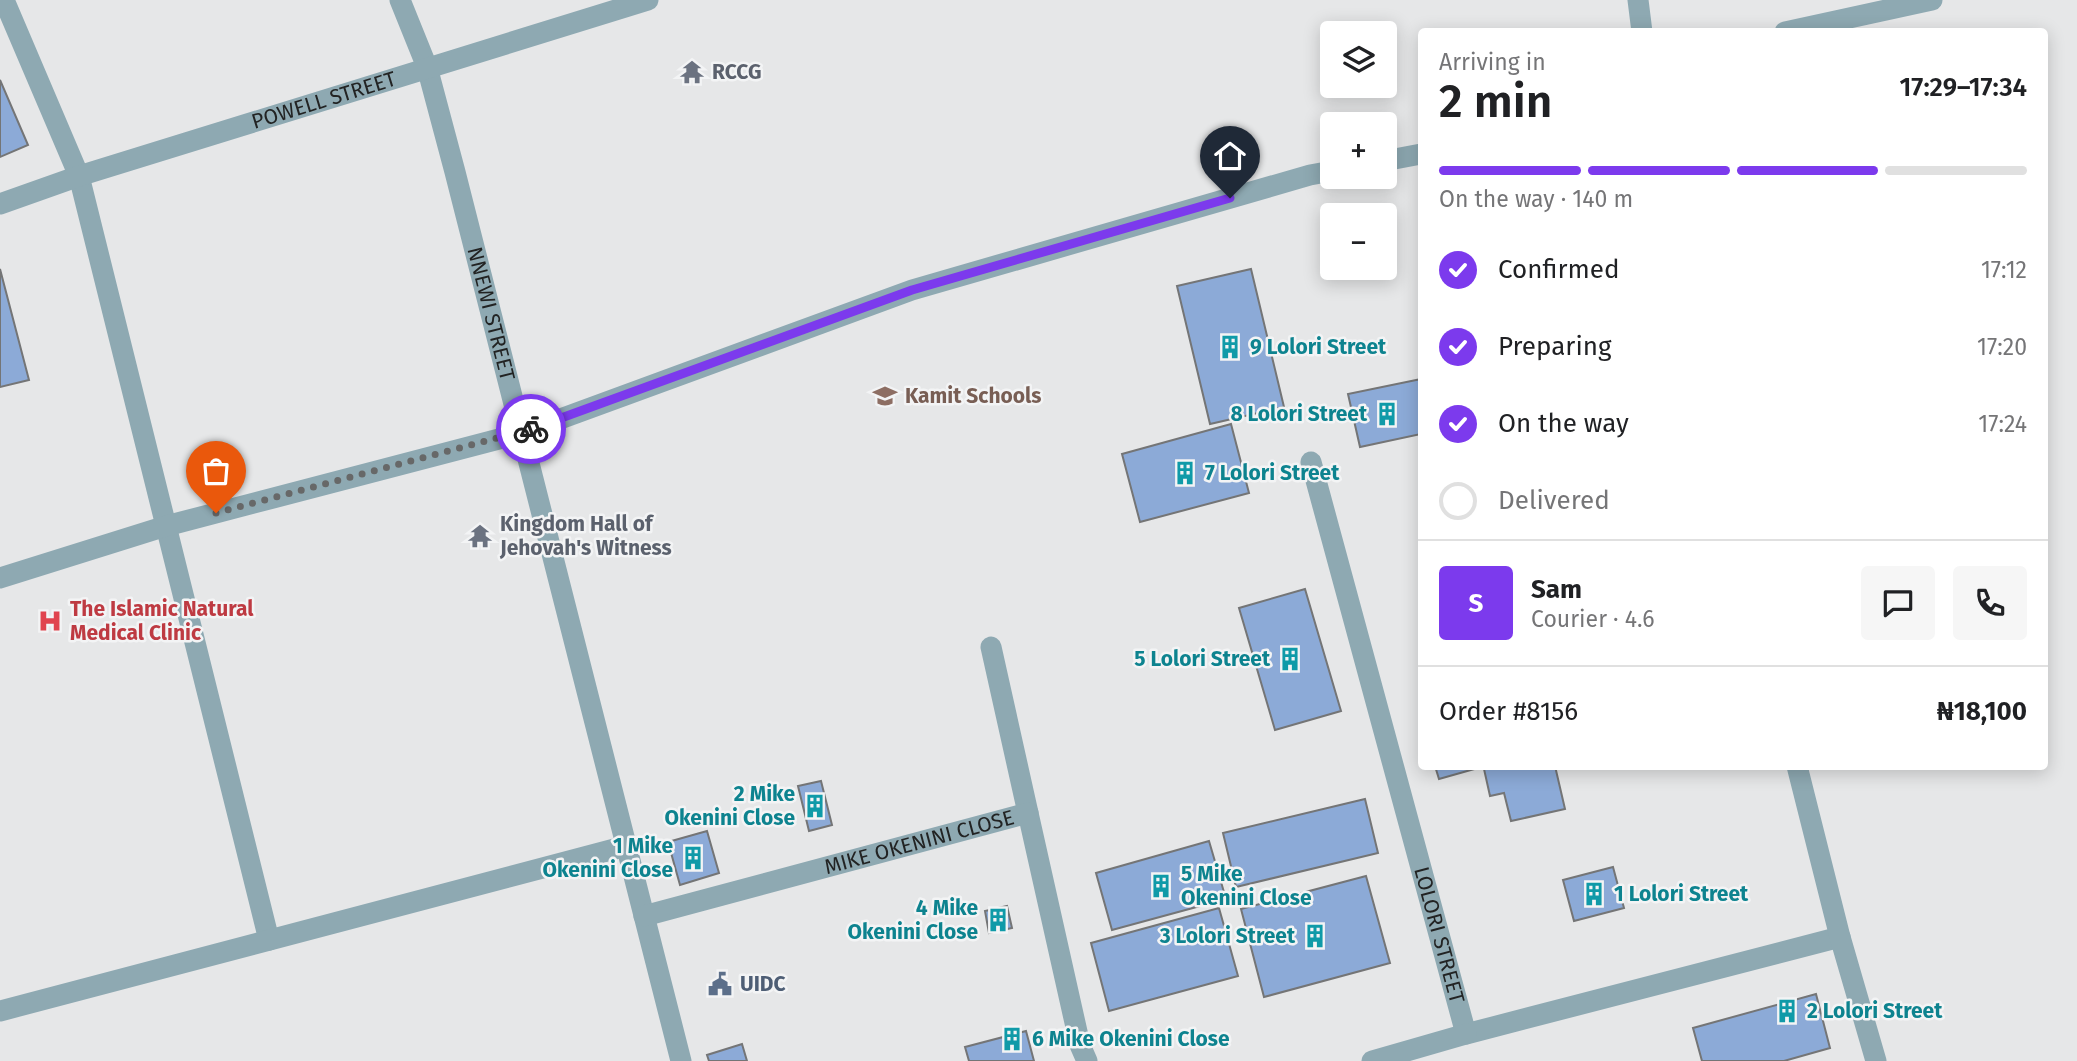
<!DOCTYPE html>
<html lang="en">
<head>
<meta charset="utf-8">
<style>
  :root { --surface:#fff; --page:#f6f6f6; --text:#202124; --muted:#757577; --line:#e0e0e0; --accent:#7c3aed }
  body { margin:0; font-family:"Fira Sans",sans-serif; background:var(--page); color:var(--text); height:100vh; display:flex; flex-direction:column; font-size:26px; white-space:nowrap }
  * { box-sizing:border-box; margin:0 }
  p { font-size:23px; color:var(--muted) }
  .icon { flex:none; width:38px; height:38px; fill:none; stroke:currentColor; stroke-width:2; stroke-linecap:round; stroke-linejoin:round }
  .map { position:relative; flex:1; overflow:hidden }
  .details { position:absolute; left:1418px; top:28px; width:630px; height:742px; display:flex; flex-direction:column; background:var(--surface); border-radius:7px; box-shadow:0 4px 18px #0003 }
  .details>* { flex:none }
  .fabs { position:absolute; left:1320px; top:21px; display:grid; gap:14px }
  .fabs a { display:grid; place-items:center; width:77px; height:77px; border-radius:7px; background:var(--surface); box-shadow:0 4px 18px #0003; font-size:35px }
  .pin { position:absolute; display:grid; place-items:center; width:60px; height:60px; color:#fff; margin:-72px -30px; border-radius:50% 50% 50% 0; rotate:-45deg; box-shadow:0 0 7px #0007 }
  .pin .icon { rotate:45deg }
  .courier { position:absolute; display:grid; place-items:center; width:70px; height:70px; margin:-35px; border:5px solid #7c3aed; border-radius:50%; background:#fff; color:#222; box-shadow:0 2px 9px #0007 }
  .head em { font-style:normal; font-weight:600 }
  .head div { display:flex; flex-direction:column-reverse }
  .head { display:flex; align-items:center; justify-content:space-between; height:119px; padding:0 21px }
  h1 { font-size:46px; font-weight:600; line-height:52px }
  .bar { display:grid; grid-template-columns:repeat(4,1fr); gap:10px 7px; align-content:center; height:84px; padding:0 21px }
  .bar i { height:9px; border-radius:5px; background:var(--line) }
  .bar .active { background:var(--accent) }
  .bar p { grid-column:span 4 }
  .line { display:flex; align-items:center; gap:18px; padding:0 21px; border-top:2px solid var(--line) }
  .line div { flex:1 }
  .round { display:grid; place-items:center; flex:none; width:74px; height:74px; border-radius:7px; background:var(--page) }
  ol { padding:0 21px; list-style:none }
  li { display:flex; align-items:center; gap:21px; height:77px }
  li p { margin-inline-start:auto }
  li .icon { padding:7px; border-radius:50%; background:var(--accent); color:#fff; stroke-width:4 }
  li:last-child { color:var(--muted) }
  li i { width:38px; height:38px; border:4px solid var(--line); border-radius:50% }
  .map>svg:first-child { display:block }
</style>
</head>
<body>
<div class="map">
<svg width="2077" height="1061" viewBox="0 0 2077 1061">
  <rect width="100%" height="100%" fill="#e6e7e8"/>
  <path fill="#8caad7" stroke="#747576" stroke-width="2" d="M0 80 28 145 0 157Z
    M0 269 29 380 0 387Z
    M1251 269 1284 407 1210 424 1177 286Z
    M1421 379V434L1360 447 1348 394Z
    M1231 424 1249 493 1140 522 1122 454Z
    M1305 589 1341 711 1275 730 1239 608Z
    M1435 766H1485L1439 779Z
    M1495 766H1555L1565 809 1511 821 1504 793 1490 796 1484 769Z
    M821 781 832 825 809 831 798 786Z
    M1365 799 1378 853 1236 887 1223 833Z
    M707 831 719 873 680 885 668 842Z
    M1209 841 1226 899 1112 930 1096 873Z
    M1613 867 1624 908 1574 921 1563 880Z
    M1366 876 1390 963 1264 997 1241 909Z
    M1007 906 1012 928 989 933 985 911Z
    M1219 908 1238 976 1109 1011 1091 943Z
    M1816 994 1830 1048 1784 1061H1702L1693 1028Z
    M1026 1031 1034 1061H969L965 1047Z
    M742 1044 747 1061H709L707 1055Z"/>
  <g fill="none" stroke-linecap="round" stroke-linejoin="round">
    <g stroke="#8ea9b2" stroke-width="21">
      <path d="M4 0 79 176 269 940"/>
      <path id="s1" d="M400 0 427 67 455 172 681 1061"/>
      <path d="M1638 0 1642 32"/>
      <path d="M1785 32 1932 0"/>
      <path d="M1384 161 1421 154"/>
      <path id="s2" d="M0 204 79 176 648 0"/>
      <path id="s3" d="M1311 462 1466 1034 1840 937"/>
      <path d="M0 578 166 526 522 433 912 290 1310 175 1332 171"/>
      <path d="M991 647 1028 813"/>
      <path d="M1797 766 1840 937 1876 1061"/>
      <path id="s4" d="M644 916 1028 813 1080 1045 1087 1061"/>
      <path d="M0 1011 626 846"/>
      <path d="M1372 1061 1466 1034"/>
    </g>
  </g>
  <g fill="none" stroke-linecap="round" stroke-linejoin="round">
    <path stroke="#676868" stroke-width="7" stroke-dasharray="0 12.6" d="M216 513 531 429"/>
    <path stroke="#7c3aed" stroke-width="9" d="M531 429 912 290 1230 198"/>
  </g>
  <defs>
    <g id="temple-bare" transform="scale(1.89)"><path d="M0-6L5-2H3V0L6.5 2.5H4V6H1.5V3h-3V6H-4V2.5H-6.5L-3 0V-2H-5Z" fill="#6b7280" stroke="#f3f4f5" stroke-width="2.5" paint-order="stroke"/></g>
    <g id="building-bare" transform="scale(1.89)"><path d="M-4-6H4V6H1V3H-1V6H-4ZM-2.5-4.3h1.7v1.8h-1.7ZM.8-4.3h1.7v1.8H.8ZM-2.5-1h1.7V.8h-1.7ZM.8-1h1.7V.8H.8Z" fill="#0f9aa8" stroke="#f3f4f5" stroke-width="2.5" paint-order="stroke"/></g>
    <g id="school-bare" transform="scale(1.89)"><path d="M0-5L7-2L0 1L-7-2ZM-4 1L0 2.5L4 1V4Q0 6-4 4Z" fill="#8d6e63" stroke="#f3f4f5" stroke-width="2.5" paint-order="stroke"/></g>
    <g id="hospital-bare" transform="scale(1.89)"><path d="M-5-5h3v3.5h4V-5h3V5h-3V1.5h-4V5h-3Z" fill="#e0444e" stroke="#f3f4f5" stroke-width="2.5" paint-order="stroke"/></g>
    <g id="civic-bare" transform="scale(1.89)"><path d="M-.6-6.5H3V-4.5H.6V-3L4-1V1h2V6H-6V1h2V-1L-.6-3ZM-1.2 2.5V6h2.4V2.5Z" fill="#5c6f8a" stroke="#f3f4f5" stroke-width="2.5" paint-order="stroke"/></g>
  </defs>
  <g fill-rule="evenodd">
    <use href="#temple-bare" x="692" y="72"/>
    <use href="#building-bare" x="1230" y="347"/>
    <use href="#school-bare" x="885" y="396"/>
    <use href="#building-bare" x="1387" y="414"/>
    <use href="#building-bare" x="1185" y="473"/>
    <use href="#temple-bare" x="480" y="536"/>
    <use href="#hospital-bare" x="50" y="621"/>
    <use href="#building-bare" x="1290" y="659"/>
    <use href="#building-bare" x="815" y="806"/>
    <use href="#building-bare" x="693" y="858"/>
    <use href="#building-bare" x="1161" y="886"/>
    <use href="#building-bare" x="1594" y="894"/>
    <use href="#building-bare" x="998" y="920"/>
    <use href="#building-bare" x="1315" y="936"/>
    <use href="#civic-bare" x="720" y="984"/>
    <use href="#building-bare" x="1787" y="1011"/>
    <use href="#building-bare" x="1012" y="1039"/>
  </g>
  <g text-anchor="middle" stroke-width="5" stroke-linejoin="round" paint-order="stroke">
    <g font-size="21" font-weight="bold" fill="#5b616d" stroke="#f3f4f5" text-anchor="start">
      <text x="712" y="79">RCCG</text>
      <text x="500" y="531">Kingdom Hall of<tspan x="500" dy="24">Jehovah's Witness</tspan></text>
    </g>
    <g font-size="21" fill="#222323" stroke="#f3f4f5">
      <text dy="7" stroke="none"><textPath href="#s2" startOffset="340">POWELL STREET</textPath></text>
      <text dy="7" stroke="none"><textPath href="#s1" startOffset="327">NNEWI STREET</textPath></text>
      <text dy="7" stroke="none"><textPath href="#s4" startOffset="285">MIKE OKENINI CLOSE</textPath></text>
      <text dy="7" stroke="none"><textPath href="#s3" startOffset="490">LOLORI STREET</textPath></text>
    </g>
    <g font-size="21" font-weight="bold" fill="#0d838f" stroke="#f3f4f5" text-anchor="start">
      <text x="1250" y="354">9 Lolori Street</text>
      <text x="1367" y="421" text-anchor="end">8 Lolori Street</text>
      <text x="1205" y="480">7 Lolori Street</text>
      <text x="1270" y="666" text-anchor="end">5 Lolori Street</text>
      <text x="795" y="801" text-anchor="end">2 Mike<tspan x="795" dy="24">Okenini Close</tspan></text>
      <text x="673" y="853" text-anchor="end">1 Mike<tspan x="673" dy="24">Okenini Close</tspan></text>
      <text x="1181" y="881">5 Mike<tspan x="1181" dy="24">Okenini Close</tspan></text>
      <text x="1614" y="901">1 Lolori Street</text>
      <text x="978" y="915" text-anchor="end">4 Mike<tspan x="978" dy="24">Okenini Close</tspan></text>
      <text x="1295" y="943" text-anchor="end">3 Lolori Street</text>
      <text x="1807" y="1018">2 Lolori Street</text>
      <text x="1032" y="1046">6 Mike Okenini Close</text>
    </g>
    <g font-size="21" font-weight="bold" fill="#785e54" stroke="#f3f4f5" text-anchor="start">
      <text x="905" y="403">Kamit Schools</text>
    </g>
    <g font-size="21" font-weight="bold" fill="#be3a42" stroke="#f3f4f5" text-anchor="start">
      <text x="70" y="616">The Islamic Natural<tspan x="70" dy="24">Medical Clinic</tspan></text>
    </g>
    <g font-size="21" font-weight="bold" fill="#4e5e75" stroke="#f3f4f5" text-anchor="start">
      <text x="740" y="991">UIDC</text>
    </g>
  </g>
</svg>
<div class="fabs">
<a><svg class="icon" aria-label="layers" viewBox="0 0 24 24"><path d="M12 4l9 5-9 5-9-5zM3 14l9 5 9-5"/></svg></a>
<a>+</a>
<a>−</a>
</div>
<div class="pin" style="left:216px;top:513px;background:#ea580c"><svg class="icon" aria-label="bag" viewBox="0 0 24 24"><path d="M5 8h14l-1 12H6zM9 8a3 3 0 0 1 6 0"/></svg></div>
<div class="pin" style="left:1230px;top:198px;background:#1f2937"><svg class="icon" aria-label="home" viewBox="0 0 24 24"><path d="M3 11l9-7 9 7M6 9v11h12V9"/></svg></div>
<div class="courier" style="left:531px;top:429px"><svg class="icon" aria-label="bike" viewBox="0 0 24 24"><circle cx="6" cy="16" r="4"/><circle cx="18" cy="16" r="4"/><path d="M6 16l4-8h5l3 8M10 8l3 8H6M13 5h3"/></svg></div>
<section class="details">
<div class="head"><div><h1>2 min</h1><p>Arriving in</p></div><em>17:29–17:34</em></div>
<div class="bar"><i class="active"></i><i class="active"></i><i class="active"></i><i></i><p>On the way · 140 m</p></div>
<ol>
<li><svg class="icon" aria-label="check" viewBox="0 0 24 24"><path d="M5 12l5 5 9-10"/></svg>Confirmed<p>17:12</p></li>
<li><svg class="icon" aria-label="check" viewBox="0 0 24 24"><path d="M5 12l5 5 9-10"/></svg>Preparing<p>17:20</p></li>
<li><svg class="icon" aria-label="check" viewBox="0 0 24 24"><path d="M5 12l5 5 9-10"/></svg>On the way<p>17:24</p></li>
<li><i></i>Delivered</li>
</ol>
<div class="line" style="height:126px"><b class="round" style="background:var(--accent);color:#fff">S</b><div><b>Sam</b><p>Courier · 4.6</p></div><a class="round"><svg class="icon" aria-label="chat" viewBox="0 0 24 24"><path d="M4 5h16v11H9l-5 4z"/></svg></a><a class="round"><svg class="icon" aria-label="phone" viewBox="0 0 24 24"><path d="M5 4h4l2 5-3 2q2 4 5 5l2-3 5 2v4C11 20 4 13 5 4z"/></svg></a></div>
<div class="line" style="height:91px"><div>Order #8156</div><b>₦18,100</b></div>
</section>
</div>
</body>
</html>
